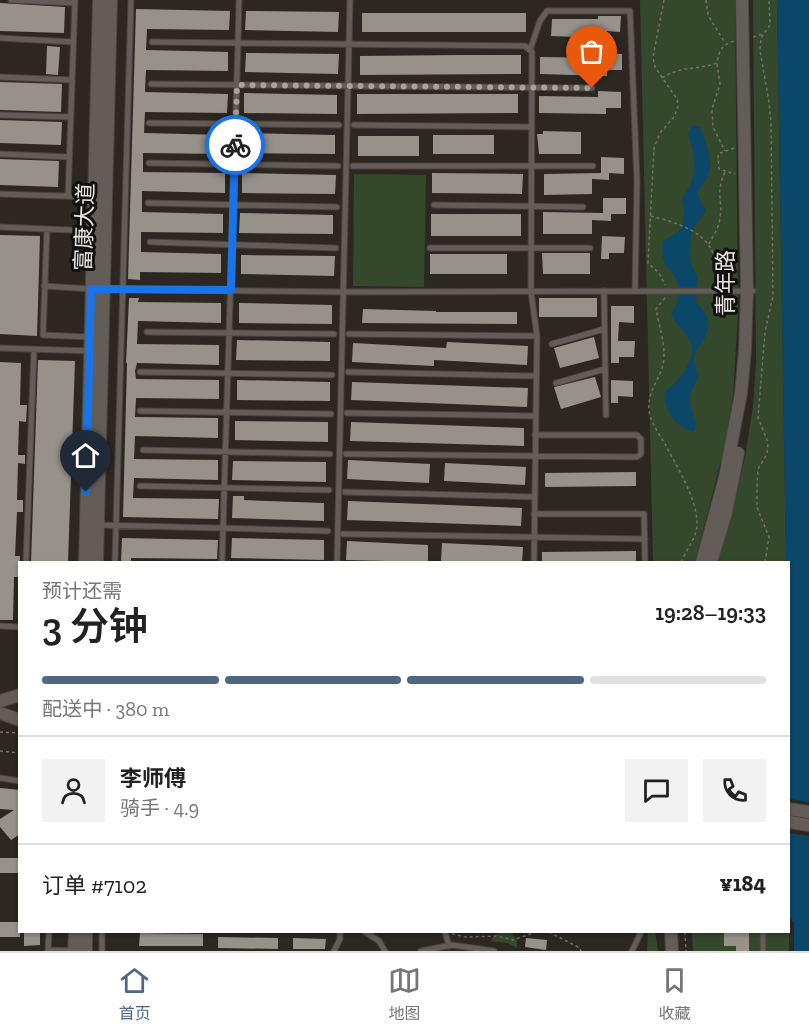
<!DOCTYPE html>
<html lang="zh">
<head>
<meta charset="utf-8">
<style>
  :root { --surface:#fff; --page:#f2f2f2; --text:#222; --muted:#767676; --line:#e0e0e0; --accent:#4f6784 }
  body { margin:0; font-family:"Zilla Slab","Noto Sans SC",serif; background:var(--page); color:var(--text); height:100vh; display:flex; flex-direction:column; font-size:22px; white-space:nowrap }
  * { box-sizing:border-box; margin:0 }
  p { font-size:20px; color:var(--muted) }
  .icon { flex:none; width:33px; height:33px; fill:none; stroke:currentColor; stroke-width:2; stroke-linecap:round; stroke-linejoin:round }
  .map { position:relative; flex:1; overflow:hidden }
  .details { position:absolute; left:18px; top:561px; width:772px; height:372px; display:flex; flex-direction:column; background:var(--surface); border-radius:0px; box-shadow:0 2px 4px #0004 }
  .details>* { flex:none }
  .pin { position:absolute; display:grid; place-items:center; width:51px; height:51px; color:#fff; margin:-62px -26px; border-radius:50% 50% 50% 0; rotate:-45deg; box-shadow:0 0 6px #0007 }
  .pin .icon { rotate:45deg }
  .courier { position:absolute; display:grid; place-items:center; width:60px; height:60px; margin:-30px; border:4px solid #1a73e8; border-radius:50%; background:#fff; color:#222; box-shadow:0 2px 8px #0007 }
  .head em { font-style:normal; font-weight:600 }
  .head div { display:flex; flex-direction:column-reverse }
  .head { display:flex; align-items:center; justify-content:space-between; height:102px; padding:0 24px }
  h1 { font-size:39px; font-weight:600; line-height:45px }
  .bar { display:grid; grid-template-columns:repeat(4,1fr); gap:9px 6px; align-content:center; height:72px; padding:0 24px }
  .bar i { height:8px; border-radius:4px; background:var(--line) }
  .bar .selected { background:var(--accent) }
  .bar p { grid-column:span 4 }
  .line { display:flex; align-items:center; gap:15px; padding:0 24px; border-top:2px solid var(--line) }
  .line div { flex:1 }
  .round { display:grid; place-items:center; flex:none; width:63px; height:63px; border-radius:0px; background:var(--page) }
  .tabs { display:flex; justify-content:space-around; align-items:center; height:84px; border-top:2px solid var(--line); background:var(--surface); font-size:16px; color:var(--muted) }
  .tabs a { display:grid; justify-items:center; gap:3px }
  .tabs .selected { color:var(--accent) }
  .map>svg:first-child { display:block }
</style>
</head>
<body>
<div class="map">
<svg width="809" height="951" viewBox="0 0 809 951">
  <rect width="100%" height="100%" fill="#2d2722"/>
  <path fill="#34482c" d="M640 0H735L738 313 733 396 724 449 695 562H653Z
    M753 0H777L786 562H718L745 458 753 406 756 361Z
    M354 174 426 175 424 287 353 286Z
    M789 920V951H693L692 932H789Z
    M498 932 511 933 517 939V948L507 943 490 941Z
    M648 932H655L658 951H647Z"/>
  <path fill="#0b4769" d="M777 0H809V951H794V923L789 916V562H786Z
    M693 125 700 127C706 143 714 160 707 178 704 184 699 187 697 194L706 211 694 227 691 235 690 256 691 264 697 276 696 303C710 313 711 327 703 341 701 345 696 349 695 353 692 362 698 369 698 377 694 385 689 393 690 402 691 414 699 420 694 432 676 429 662 408 665 391 680 382 700 355 688 338 682 329 675 323 671 314 679 304 681 288 675 277 672 271 666 267 664 261 662 255 662 248 663 241L682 229 684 209 682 198C699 176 696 158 688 133Z"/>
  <path fill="#2d2722" d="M789 799 809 802V836L789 833Z"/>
  <path fill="#969189" d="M0 3 65 7 64 33 0 31Z
    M136 9 230 11 229 30 147 29 146 50 228 52V71L146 70 145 92 228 94 227 113 145 112 144 133 226 135V154L143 153V172L225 173V193L142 191V212L223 214V233L141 232V252L221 254V273L140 272V280L128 279Z
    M246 11 339 12 338 32 245 30Z
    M362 13H526V32H362Z
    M598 16H621L620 32 606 31 605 38 551 36 552 19H598Z
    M47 46 60 47 58 75 46 74Z
    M246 53 339 54 338 74 245 72Z
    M599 53 622 54V70H607V76L540 74V57L599 58Z
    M460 55H521V74L360 75V56Z
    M0 82 62 84 61 112 0 110Z
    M598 91 621 92V108H606V114L539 113V96L598 97Z
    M244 93 337 95V114L244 113Z
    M357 94H518V113L357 114Z
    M0 120 62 122 61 145 0 143Z
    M543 131 581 132V154H539L537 134H543Z
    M242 133 335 135V154L241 153Z
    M433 135H494V154H433Z
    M358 136H419V156H358Z
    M601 157 624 158V174L609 173V180L592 179V194L544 195V174L601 173Z
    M0 159 59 161 58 187 0 185Z
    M242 173 336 175 335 194 242 193Z
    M432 173 523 174 522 194 432 193Z
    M603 198H626V214H611V221L592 220V234H543V212L603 213Z
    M240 213 333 215V234L239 233Z
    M431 214H521V236H431Z
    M0 235 40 236 37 336 0 334Z
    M602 236 625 237 624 253H609V259H601Z
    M542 253H590V274H543Z
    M430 254H507V274H430Z
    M241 255 335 256 334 276 241 274Z
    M129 298H139L138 302 221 303V323L138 321 137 344 219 345V365L137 363 135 371 136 379 219 380V399L136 398 135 417 218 418V438L135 436 134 459 218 460V480L134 478 133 498 219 499 218 519 123 517 127 363H126Z
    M539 298H597V317H539Z
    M239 303 332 305V324L239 323Z
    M611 306H634V323L619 322 618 341H635L634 357H619V363H611Z
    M363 309 436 311V312H517V324L362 323Z
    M594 337 599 358 560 368 554 348Z
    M237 340 330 342V361L236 360Z
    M447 342 528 346 527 365 434 360V366L352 362 353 343 446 348Z
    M38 360 75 361 68 562H31Z
    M0 362 21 363 20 405H27L26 422 19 421 18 455H25V464L18 463 17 500H23V512H17L15 556H20V577H14L13 620H0Z
    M595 377 601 397 561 409 554 387Z
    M237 380 330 382V401L237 400Z
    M611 380 633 381V397L618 396V403H611Z
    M352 382 528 388 527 407 351 400Z
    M235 421 328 422V442L235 440Z
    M351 422 524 428V446L350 441Z
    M348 460 430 464 429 483 347 479Z
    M233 461 326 462V482L232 480Z
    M445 463 526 467 525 485 444 481Z
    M636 472V486L545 487V473Z
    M233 496H244V500L324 503V521L232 518Z
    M348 501 522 508 521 526 347 520Z
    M122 538 218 540 217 559 131 558V562H121Z
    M232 538 324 540V560L231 558Z
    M347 541 428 545V562L346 560Z
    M442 543 523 547 522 562 441 561Z
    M636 551V562H542V552Z
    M0 788 20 790V834L11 840 0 827V819L14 810 0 809Z
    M0 858H20V873H0Z
    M0 922H20V937H0Z
    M24 932H40V945L24 946Z
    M724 932H749V951H736V946H724Z
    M140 933 203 934V946H139Z
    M218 937 278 938V949L218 948Z
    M293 938 326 939 325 949H293Z
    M526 938 547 940 546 950 525 947Z"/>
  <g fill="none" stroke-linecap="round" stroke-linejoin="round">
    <g stroke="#48433f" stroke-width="7">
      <path id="service" d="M11 0 74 3
        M0 38 73 42
        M152 42 238 43 239 0
        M530 50 540 21 547 11H630L637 181 635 291
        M0 77 72 80
        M151 84 592 88
        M0 115 71 117
        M149 123 339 125
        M354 125 531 127
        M0 154 69 157
        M149 163 338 166
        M353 166H593
        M0 194 93 197
        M68 196 75 0
        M148 203 337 207
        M434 205 583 207
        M0 227 94 231
        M47 229 43 335 90 337
        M150 242 336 248
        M430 248H590
        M44 286 92 289
        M104 289 343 292 753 291
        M604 291 606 415
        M147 332 334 334
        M349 334 537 336
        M552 344 604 329
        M0 348 90 351
        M140 372 332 375
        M348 372 536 376
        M556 383 605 369
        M140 411 331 414
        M347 413 536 416
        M143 450 330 454
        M346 454 637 457 641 454V439L637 435H535
        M140 486 329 490
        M345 492 535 497
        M534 514H644L645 562
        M99 525 328 531
        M343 534 645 539
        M26 562 34 350
        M115 562 131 0
        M222 562 238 43 525 46 532 52 531 292 537 336 534 562
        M337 562 350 0
        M0 626 20 627
        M0 778 20 781
        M365 932 379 941 385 951
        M445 932 449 946
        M48 950 74 951
        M48 951 49 932
        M102 951V932
        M334 951 340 939V932
        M421 951 452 945 494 951
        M632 951 641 932
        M763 951V932"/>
    </g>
    <g stroke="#48433f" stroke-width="14">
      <path id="tertiary" d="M85 562 99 0
        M97 562 111 0
        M702 562 725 477 741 393 745 350 747 291 742 0
        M711 562 726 513 738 453
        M0 701 20 695
        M0 713 20 720
        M789 809 809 812
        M789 822 809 825
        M671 932 672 951
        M74 951 75 932
        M86 951V932"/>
    </g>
    <path stroke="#76716d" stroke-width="1.5" stroke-dasharray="3 3" stroke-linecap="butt" d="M664 0 653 57 655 67 677 99 678 107 674 117 660 133 654 148 648 263 659 273 665 285
      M706 0 708 15 725 43
      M753 37 763 34
      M717 64 720 84 712 109 713 127 725 151
      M662 78C679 66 698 70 717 63 719 51 721 45 734 41
      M734 148 718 154 719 169 735 174
      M651 216C675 222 710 232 715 260 717 268 716 277 716 284
      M709 244C713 236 719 228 720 218 723 198 715 194 725 172
      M665 298 656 309C659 327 668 351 662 368 657 383 647 394 649 411 651 423 659 434 665 444 676 465 698 500 697 525 696 539 686 550 681 562
      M765 562 769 537 757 507V484L758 469 767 454 768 442 758 418 765 332 773 296 771 124 769 102 760 51 761 38 770 25 769 0
      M0 732 20 733
      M0 751 20 753
      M549 932 580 948 581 951
      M685 932 686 951
      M452 934 466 937 497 936 513 940 536 932"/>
    <use href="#service" stroke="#645d57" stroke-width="5"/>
    <use href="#tertiary" stroke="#645d57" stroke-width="12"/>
  </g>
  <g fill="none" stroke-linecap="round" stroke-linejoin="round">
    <path stroke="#a8a39f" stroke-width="6" stroke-dasharray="0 10.8" d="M235 145 237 85 592 88"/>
    <path stroke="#1a73e8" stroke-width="8" d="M86 492 91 289 231 290 235 145"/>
  </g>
  <g text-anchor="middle" stroke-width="6" stroke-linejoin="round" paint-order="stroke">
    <g font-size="22" fill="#eae6e3" stroke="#13110e">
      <text transform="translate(84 227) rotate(-88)" y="8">富康大道</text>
      <text transform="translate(725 283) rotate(-90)" y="8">青年路</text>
    </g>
  </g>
</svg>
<div class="pin" style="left:592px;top:88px;background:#ea580c"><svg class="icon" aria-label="bag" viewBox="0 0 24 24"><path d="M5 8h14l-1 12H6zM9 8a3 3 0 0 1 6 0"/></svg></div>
<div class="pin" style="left:86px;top:492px;background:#1f2937"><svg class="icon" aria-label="home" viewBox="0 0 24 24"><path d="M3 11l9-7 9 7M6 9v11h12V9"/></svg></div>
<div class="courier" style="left:235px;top:145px"><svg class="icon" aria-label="bike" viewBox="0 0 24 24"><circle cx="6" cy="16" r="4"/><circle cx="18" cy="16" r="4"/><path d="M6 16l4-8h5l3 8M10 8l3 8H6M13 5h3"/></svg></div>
<section class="details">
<div class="head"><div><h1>3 分钟</h1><p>预计还需</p></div><em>19:28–19:33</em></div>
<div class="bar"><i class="selected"></i><i class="selected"></i><i class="selected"></i><i></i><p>配送中 · 380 m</p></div>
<div class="line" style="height:108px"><a class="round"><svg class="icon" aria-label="person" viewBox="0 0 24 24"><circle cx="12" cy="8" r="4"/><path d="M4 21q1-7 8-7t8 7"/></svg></a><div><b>李师傅</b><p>骑手 · 4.9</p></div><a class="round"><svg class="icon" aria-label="chat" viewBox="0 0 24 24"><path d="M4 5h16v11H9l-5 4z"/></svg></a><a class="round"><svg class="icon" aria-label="phone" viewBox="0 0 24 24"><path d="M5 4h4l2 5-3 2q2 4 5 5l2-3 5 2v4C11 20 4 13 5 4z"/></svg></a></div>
<div class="line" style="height:78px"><div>订单 #7102</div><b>¥184</b></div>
</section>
</div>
<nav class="tabs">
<a class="selected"><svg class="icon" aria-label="home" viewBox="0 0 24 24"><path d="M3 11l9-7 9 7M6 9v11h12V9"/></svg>首页</a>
<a><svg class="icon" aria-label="map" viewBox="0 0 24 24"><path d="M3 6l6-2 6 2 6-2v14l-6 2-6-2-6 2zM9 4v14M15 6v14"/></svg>地图</a>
<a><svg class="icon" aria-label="saved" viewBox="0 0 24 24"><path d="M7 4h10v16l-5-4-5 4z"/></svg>收藏</a>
</nav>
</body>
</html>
